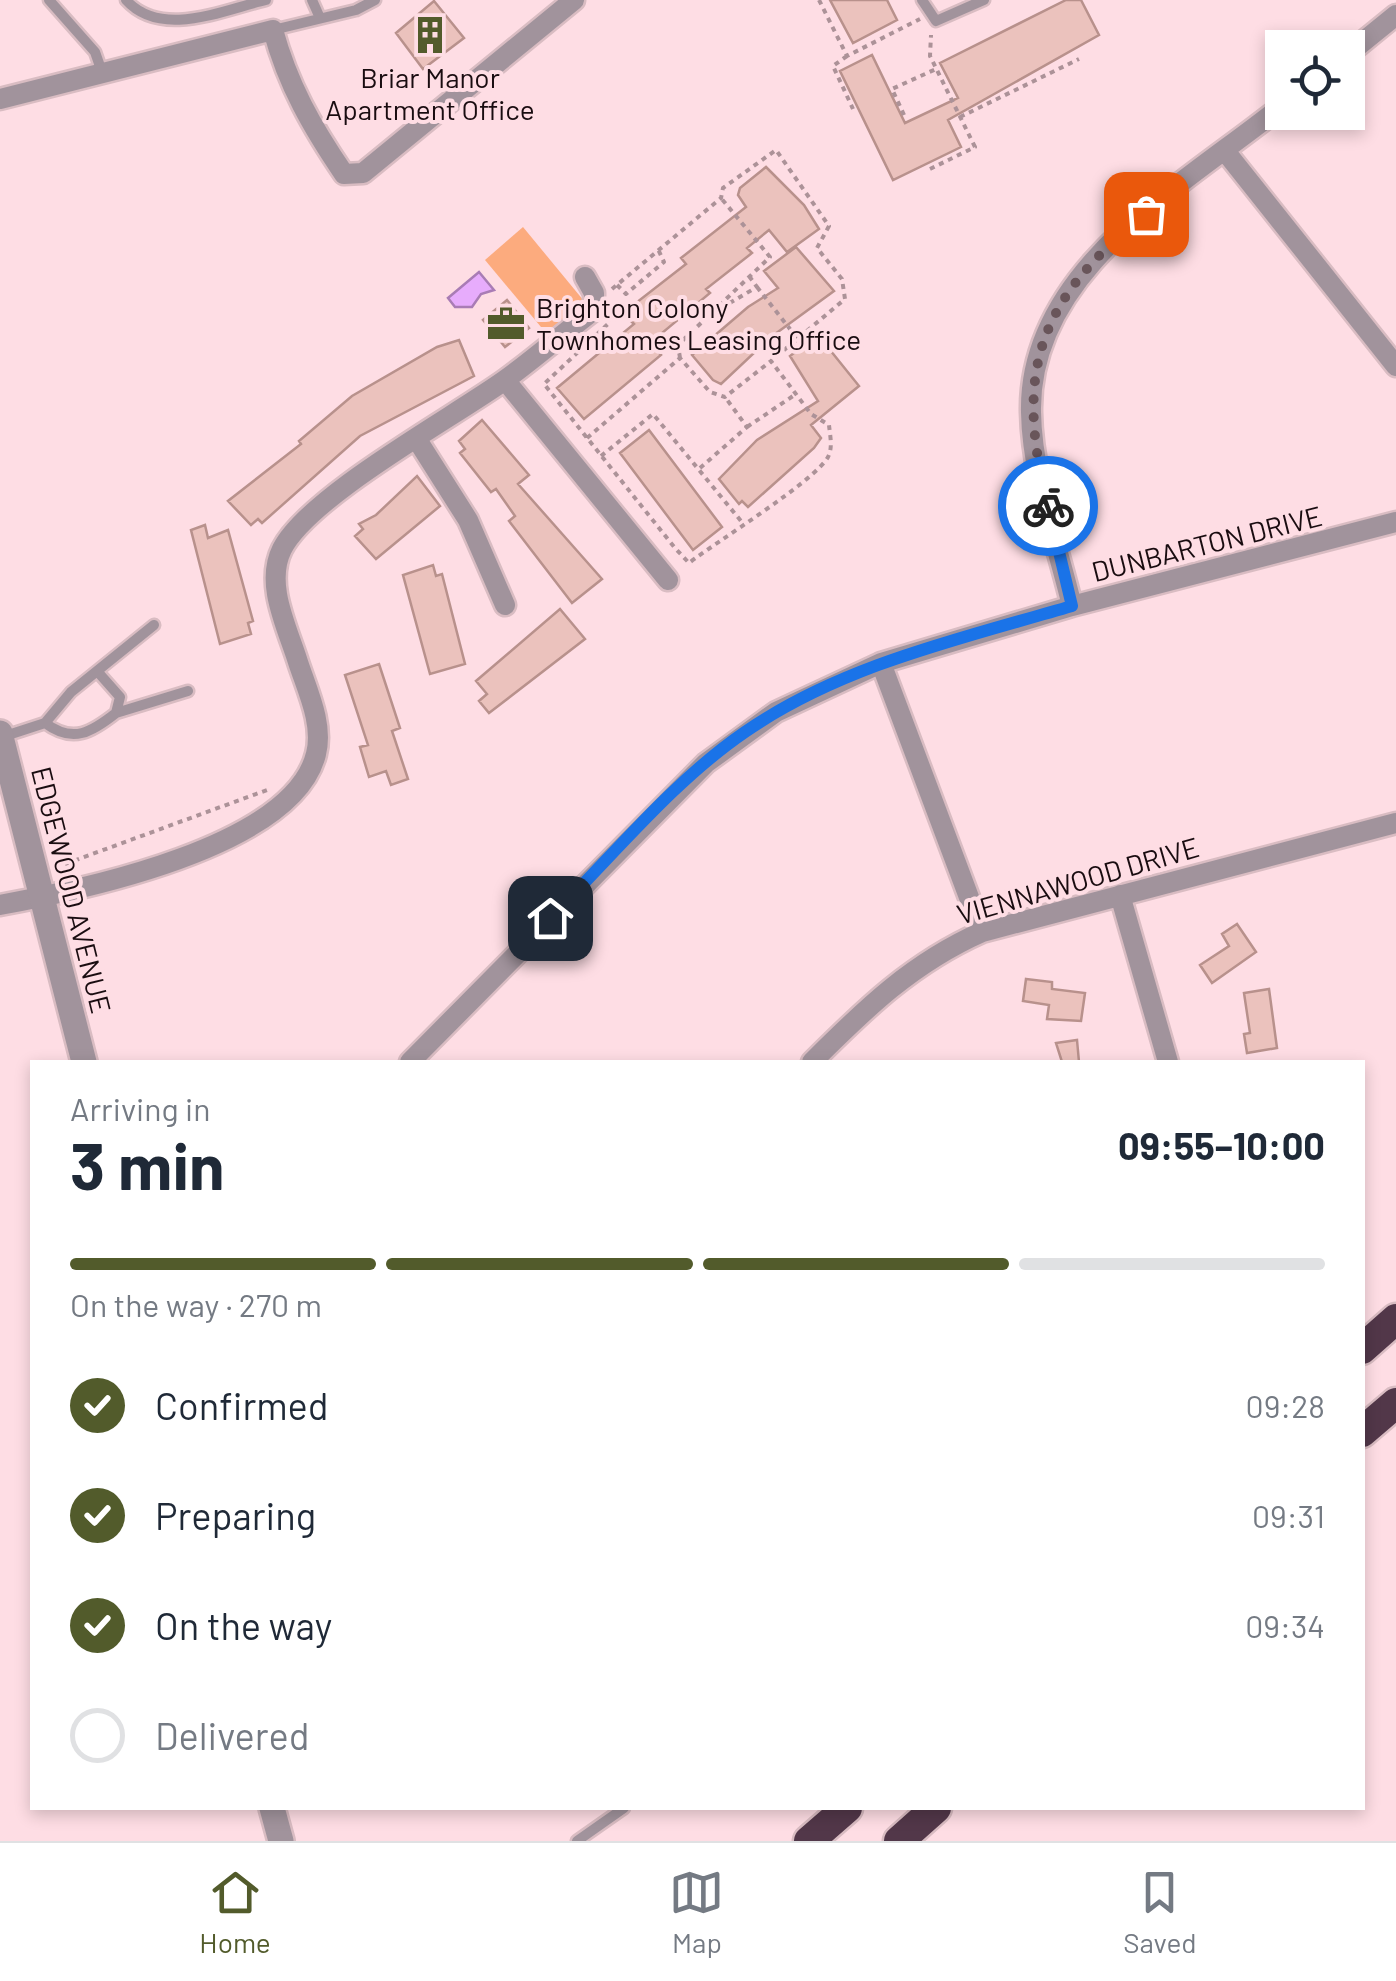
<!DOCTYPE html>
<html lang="en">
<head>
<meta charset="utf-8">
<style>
  :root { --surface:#fff; --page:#f6f6f7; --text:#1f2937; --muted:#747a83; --line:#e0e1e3; --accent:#525b2b }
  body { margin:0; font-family:Barlow,sans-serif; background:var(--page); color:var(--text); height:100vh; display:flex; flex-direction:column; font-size:38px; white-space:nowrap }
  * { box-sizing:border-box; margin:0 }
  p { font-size:32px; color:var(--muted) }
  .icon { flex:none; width:55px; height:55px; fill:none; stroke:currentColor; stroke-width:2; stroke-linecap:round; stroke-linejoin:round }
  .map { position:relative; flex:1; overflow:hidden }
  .side { position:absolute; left:30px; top:1060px; width:1335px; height:750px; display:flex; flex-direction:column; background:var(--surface); border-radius:0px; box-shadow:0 5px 15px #0003 }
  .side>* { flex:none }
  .controls { position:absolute; left:1265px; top:30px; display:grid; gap:20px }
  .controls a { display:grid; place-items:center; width:100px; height:100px; border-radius:0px; background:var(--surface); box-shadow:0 5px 15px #0003; font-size:50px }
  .pin { position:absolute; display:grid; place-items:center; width:85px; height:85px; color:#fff; margin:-42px; border-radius:20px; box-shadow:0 5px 15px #0006 }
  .courier { position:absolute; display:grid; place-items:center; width:100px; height:100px; margin:-50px; border:8px solid #1a73e8; border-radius:50%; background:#fff; color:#222; box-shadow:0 2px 12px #0007 }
  .head em { font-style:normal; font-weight:700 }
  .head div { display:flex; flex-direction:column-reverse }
  .head { display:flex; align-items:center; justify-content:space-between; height:170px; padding:0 40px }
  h1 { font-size:65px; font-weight:700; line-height:75px }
  .bar { display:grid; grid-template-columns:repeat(4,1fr); gap:15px 10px; align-content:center; height:120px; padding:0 40px }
  .bar i { height:12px; border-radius:8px; background:var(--line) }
  .bar .selected { background:var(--accent) }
  .bar p { grid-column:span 4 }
  ol { padding:0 40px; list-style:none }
  li { display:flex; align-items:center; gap:30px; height:110px }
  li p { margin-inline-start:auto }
  li .icon { padding:10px; border-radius:50%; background:var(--accent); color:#fff; stroke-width:4 }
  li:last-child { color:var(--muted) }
  li i { width:55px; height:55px; border:5px solid var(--line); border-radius:50% }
  .menu { display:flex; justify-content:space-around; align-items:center; height:140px; border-top:2px solid var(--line); background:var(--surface); font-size:28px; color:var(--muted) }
  .menu a { display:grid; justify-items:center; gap:5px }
  .menu .selected { color:var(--accent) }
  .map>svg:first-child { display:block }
</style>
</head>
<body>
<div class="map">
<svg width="1396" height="1841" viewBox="0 0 1396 1841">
  <rect width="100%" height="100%" fill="#fedde4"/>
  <path fill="#fcab7e" d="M523 227 584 301 546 333 485 260Z"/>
  <path fill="#e7acfc" stroke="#a97cb5" stroke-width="2.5" d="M479 272 494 290 481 294 472 307H455L448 298Z"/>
  <path fill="#ebc2bd" stroke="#b8918c" stroke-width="2.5" d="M830 0H887L897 20 853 43Z
    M1066 0H1081L1099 35 948 120 961 147 893 180 840 71 872 55 905 123 958 98 940 63Z
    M434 1 464 38 423 69 396 33Z
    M766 167 804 205 819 229 787 252 769 230 747 248 752 253 706 289 710 293 650 343 661 355 584 419 557 388 634 324 623 313 686 264 681 258 746 207 738 195 740 188Z
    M796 247 834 291 771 337 721 384 713 380 692 355 748 307 778 288 764 271Z
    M507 300 529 328 505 347 483 320Z
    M818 335 859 386 811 425 821 438 814 448 748 507 742 501 739 504 719 479 757 440 818 401 790 356Z
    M459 340 474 376 360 436 262 523 258 519 251 525 228 501 301 444 299 441 352 396 437 347Z
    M482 420 529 475 518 484 602 579 572 603 509 521 515 516 496 489 491 492 460 453 465 449 459 441Z
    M649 430 722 527 693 550 620 453Z
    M417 476 440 506 376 559 355 536 363 529 359 524 376 515Z
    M205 525 208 538 228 530 253 621 248 623 251 634 220 644 191 530Z
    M433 565 436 576 442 574 465 664 430 674 403 575Z
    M560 609 585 639 489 713 479 701 487 694 476 681Z
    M379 664 400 728 392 731 408 779 391 785 386 771 369 777 360 747 368 745 345 675Z
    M1237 924 1256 952 1212 983 1200 965 1229 946 1222 934Z
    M1026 979 1052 982V989L1085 993 1081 1021 1047 1019 1049 1005 1023 1001Z
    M1269 989 1277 1048 1247 1053 1244 1034 1250 1033 1244 993Z
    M1077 1040 1079 1062H1062L1056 1043Z"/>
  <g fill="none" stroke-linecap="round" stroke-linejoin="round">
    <g stroke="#d9bcc2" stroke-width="15">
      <path id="service" d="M49 0 95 52 102 72
        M126 0C161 39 223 10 266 0
        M312 0 320 18
        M922 0 936 21 984 0
        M273 30 356 10 375 0
        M116 713 188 691
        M45 723C73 744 92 732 116 713L120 697 97 671
        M2 737 45 723 71 692 154 625
        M577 1841 624 1808"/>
    </g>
    <g stroke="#d9bcc2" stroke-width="25">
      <path id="minor" d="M1348 54 1396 15
        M0 99 273 30C288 85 312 127 344 174L363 173 574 0
        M1225 151 1396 366
        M505 380 668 580
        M416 438 468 520 505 605
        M1072 606C1057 543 1032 476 1031 412 1028 269 1184 185 1282 106
        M881 663 982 932
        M1120 895 1168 1062
        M0 905C81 890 293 847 316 754 324 723 306 688 297 659 286 625 265 583 282 549 309 496 452 418 505 380 535 358 564 333 594 310V293L585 277
        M410 1062 706 763 776 712 881 663 1072 606 1396 522
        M812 1062C865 1009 912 963 982 932L1396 823"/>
    </g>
    <g stroke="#d9bcc2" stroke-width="30">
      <path id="tertiary" d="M0 733 84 1062
        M272 1808 281 1841"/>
    </g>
    <g stroke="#d9bcc2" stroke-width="35">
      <path id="motorway" d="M1362 1349 1396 1319
        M1362 1432 1396 1403
        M809 1841 847 1808
        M899 1841 936 1808"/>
    </g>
    <path stroke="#ac9298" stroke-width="4" stroke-dasharray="5 5" stroke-linecap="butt" d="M819 0 847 56 920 19
      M847 56 833 66 853 109
      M904 115 892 89 936 69
      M960 117 1079 59
      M930 169 975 147 930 56 931 35
      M617 285 626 294 664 262 657 247
      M757 287 797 338
      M612 289 721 198 723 188 776 150 829 226 817 248 842 279 845 299 771 361
      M721 308 757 287 749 276
      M680 358 678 345 770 257 721 198
      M747 427 796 394
      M587 438 680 358 710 392 725 397 771 361 811 414 829 425C830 435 833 448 828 457 815 481 716 542 689 563L675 548 544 384 610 322
      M601 456 653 414 741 521
      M700 468 747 427 725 397
      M65 864 267 790"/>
    <use href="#service" stroke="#a1939c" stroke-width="10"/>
    <use href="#minor" stroke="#a1939c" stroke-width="20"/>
    <use href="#tertiary" stroke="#a1939c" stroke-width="25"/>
    <use href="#motorway" stroke="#523749" stroke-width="30"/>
  </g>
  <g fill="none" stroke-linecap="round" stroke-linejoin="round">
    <path stroke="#69555a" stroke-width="10" stroke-dasharray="0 18" d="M1048 506C1014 373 1037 300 1146 214"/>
    <path stroke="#1a73e8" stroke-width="12" d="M550 918C613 856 672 782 745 732 842 665 960 639 1072 606L1048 506"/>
  </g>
  <defs>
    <g id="building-bare" transform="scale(3)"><path d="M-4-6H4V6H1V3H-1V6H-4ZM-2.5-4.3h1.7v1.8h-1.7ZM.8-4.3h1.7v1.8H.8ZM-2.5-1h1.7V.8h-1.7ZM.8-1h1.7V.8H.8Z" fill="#525b2b" stroke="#fedde4" stroke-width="2.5" paint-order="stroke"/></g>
    <g id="office-bare" transform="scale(3)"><path d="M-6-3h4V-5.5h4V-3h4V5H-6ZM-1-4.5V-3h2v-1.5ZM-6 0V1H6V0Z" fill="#525b2b" stroke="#fedde4" stroke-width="2.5" paint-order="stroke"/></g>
  </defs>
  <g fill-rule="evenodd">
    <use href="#building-bare" x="430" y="35"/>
    <use href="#office-bare" x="506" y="324"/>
  </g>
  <g text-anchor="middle" stroke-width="8" stroke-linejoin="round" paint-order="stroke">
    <g font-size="28" fill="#190c10" stroke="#fedde4">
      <text x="430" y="88">Briar Manor<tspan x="430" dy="32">Apartment Office</tspan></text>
      <text x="536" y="318" text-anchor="start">Brighton Colony<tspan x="536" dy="32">Townhomes Leasing Office</tspan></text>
    </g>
    <g font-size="28" fill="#190c10" stroke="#fedde4">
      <text transform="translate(1207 544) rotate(-14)" y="10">DUNBARTON DRIVE</text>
      <text transform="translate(1078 881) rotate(-16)" y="10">VIENNAWOOD DRIVE</text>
      <text transform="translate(71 890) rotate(76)" y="10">EDGEWOOD AVENUE</text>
    </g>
  </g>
</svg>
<div class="controls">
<a><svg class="icon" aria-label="locate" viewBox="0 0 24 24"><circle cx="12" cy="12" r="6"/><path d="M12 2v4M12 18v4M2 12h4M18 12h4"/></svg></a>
</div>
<div class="pin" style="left:1146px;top:214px;background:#ea580c"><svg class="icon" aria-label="bag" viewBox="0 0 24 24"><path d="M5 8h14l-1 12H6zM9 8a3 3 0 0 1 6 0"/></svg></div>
<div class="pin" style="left:550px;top:918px;background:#1f2937"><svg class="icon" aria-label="home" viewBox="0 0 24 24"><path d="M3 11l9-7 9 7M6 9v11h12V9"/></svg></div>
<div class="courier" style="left:1048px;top:506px"><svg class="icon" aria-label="bike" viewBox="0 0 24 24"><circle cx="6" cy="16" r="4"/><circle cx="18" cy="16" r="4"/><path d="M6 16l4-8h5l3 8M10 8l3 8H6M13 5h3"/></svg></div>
<section class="side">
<div class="head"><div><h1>3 min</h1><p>Arriving in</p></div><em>09:55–10:00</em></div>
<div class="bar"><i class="selected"></i><i class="selected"></i><i class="selected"></i><i></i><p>On the way · 270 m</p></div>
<ol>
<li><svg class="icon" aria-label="check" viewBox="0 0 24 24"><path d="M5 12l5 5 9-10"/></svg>Confirmed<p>09:28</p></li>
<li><svg class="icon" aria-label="check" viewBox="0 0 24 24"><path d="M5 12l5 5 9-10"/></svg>Preparing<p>09:31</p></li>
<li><svg class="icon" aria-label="check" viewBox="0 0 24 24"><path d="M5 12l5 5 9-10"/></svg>On the way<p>09:34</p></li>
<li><i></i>Delivered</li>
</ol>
</section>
</div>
<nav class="menu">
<a class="selected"><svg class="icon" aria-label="home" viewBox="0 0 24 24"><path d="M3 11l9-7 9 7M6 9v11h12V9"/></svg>Home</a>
<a><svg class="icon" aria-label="map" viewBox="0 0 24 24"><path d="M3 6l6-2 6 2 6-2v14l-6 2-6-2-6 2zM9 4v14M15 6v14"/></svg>Map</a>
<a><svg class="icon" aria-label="saved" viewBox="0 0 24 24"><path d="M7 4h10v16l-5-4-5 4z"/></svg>Saved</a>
</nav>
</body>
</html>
